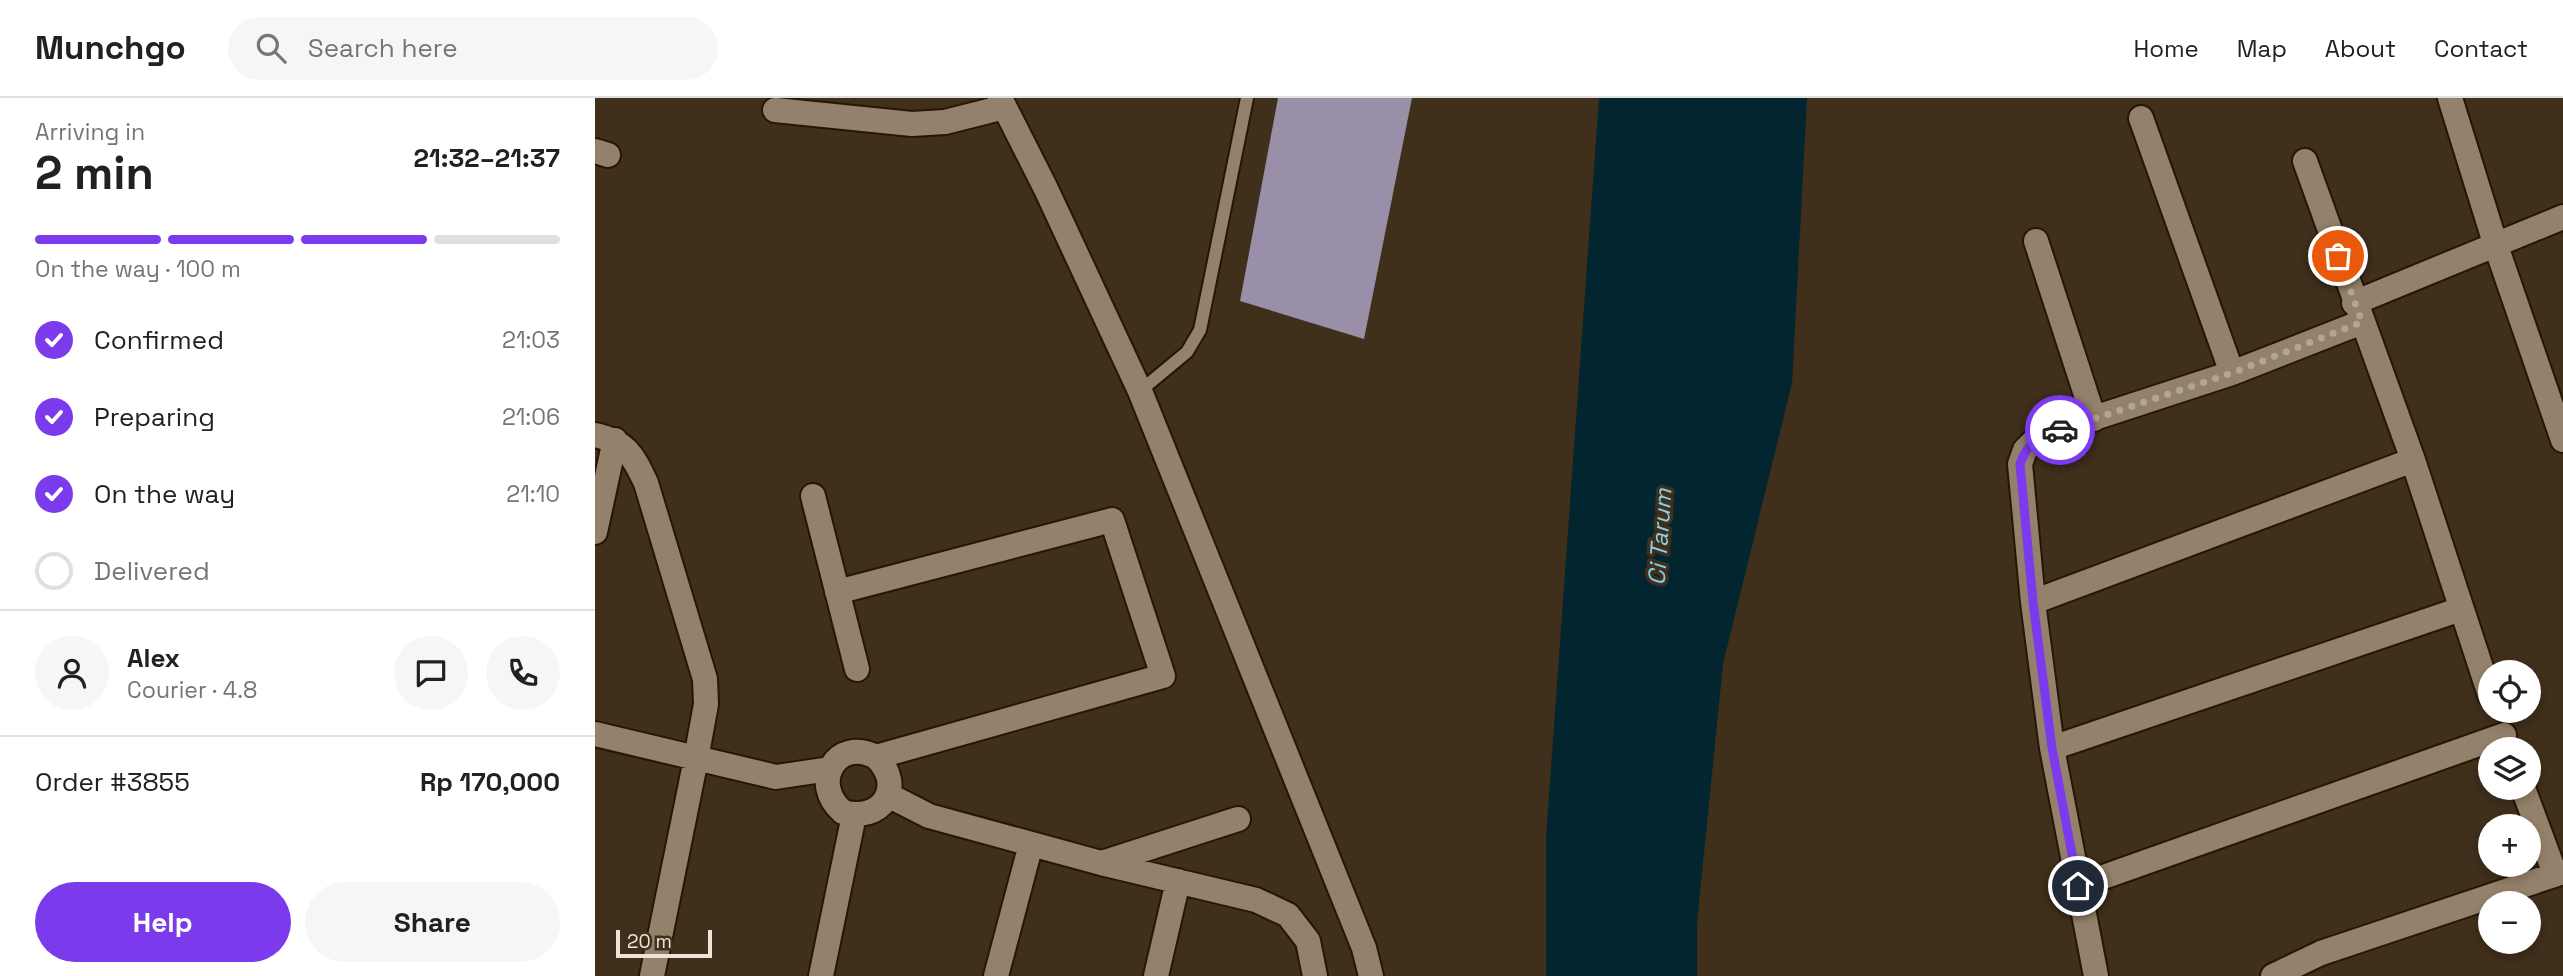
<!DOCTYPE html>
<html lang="en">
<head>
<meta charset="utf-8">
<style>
  :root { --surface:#fff; --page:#f6f6f6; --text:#202124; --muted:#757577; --line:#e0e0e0; --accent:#7c3aed }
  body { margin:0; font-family:"Space Grotesk",sans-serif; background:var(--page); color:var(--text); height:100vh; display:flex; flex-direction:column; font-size:26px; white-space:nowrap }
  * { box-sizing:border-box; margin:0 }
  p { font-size:23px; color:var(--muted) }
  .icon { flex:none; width:38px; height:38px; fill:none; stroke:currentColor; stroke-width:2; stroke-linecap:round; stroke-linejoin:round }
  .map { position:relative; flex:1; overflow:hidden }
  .panel { display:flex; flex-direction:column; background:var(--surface); width:595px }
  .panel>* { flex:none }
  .buttons { position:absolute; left:1883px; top:562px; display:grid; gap:14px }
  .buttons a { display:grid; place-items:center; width:63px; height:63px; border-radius:50%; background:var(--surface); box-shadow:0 4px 10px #0003; font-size:35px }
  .scale { position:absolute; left:21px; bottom:18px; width:96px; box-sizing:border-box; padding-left:7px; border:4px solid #efe4d8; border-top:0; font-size:19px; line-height:24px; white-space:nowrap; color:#efe4d8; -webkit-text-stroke:5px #3f2f1b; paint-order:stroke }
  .pin { position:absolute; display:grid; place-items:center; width:60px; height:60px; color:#fff; margin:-30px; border:4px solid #fff; border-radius:50%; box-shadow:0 2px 7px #0007 }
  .courier { position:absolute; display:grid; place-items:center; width:70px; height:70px; margin:-35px; border:5px solid #7c3aed; border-radius:50%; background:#fff; color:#222; box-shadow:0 2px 9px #0007 }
  .overview em { font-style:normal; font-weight:700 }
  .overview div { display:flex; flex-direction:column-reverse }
  .overview { display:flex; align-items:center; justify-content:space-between; height:119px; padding:0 35px }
  h1 { font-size:46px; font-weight:700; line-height:52px }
  .bar { display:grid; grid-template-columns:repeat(4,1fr); gap:10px 7px; align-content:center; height:84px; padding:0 35px }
  .bar i { height:9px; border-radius:5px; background:var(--line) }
  .bar .active { background:var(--accent) }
  .bar p { grid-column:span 4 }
  .line { display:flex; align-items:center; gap:18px; padding:0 35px; border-top:2px solid var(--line) }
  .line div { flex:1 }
  .round { display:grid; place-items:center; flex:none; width:74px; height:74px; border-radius:37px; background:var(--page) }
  ol { padding:0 35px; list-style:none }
  li { display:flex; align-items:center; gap:21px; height:77px }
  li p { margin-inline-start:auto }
  li .icon { padding:7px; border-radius:50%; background:var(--accent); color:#fff; stroke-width:4 }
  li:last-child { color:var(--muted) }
  li i { width:38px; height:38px; border:4px solid var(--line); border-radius:50% }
  .action { display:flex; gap:14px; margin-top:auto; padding:14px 35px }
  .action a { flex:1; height:80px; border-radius:42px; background:var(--accent); color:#fff; font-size:28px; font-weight:700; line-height:80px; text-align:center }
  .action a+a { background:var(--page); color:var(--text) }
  header { display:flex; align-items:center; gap:42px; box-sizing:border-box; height:98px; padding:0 35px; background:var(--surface); border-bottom:2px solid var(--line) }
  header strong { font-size:33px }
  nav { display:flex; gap:38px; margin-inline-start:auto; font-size:24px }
  .search { width:490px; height:63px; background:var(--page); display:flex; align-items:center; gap:18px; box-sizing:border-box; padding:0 24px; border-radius:38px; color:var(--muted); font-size:26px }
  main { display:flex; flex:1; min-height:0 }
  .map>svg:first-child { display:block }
</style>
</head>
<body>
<header>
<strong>Munchgo</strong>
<div class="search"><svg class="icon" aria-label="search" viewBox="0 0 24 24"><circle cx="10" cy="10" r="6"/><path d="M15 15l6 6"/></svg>Search here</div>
<nav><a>Home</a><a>Map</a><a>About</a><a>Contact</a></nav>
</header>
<main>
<section class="panel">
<div class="overview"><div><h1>2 min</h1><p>Arriving in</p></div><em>21:32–21:37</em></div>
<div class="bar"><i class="active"></i><i class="active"></i><i class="active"></i><i></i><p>On the way · 100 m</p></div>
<ol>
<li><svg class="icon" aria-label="check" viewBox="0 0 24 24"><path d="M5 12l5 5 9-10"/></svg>Confirmed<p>21:03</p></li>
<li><svg class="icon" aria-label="check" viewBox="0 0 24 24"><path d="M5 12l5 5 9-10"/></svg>Preparing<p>21:06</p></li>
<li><svg class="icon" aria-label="check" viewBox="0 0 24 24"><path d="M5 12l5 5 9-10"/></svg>On the way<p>21:10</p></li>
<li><i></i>Delivered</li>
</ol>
<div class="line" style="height:126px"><a class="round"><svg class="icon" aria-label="person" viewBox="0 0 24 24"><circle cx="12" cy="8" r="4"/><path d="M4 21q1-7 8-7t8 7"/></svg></a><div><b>Alex</b><p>Courier · 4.8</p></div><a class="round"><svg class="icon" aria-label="chat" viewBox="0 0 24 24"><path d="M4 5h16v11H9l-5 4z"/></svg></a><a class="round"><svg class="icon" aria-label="phone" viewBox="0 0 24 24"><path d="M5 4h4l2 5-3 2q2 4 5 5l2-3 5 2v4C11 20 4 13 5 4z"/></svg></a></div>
<div class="line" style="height:91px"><div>Order #3855</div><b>Rp 170,000</b></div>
<div class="action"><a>Help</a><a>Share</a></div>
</section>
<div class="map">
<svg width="1968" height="878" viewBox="0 0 1968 878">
  <rect width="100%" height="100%" fill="#3f2f1b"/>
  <path fill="#022530" d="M1004 0H1212L1197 285 1128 566 1102 825V878H951V740Z"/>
  <path fill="#998fa9" d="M683 0H817L769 241 645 203Z"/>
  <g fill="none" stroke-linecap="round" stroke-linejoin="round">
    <g stroke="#261604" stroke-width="16">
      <path id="lane" d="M545 293 592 254 605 232 652 0"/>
    </g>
    <g stroke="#261604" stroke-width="28">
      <path id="street" d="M405 0 451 91 545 293 769 850 776 878
        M1855 0 1900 145 1968 342
        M180 12 317 26 350 24 409 9
        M1546 20 1637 275
        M0 53 13 57
        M1710 63 1818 362 1895 597
        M1441 143 1499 321
        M1759 205 1968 119
        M0 337C31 344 38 357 51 385L110 581 111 606 101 661 57 878
        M218 398 262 571
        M0 434 20 342
        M242 494 517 422 568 578 281 659C242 638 214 685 248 714 287 725 311 688 281 659
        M1438 504 1818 362
        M0 636 181 679 235 671
        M1457 650 1866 511
        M1928 690 1960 776
        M293 697 334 718 506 765 661 802 693 817 713 843 720 878
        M507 765 643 721
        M1483 788 1909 637
        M226 878 259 717
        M401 878 436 746
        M561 878 583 783
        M1501 878 1457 650 1438 504 1425 366 1430 352 1444 338 1637 275 1767 224
        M1678 878 1726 855 1968 774"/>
    </g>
    <use href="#lane" stroke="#94816b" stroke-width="12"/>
    <use href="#street" stroke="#94816b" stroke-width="24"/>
  </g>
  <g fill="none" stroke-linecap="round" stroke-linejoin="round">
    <path stroke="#b1a596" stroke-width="7" stroke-dasharray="0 12.6" d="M1465 332 1637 275 1767 224 1743 158"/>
    <path stroke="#7c3aed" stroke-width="9" d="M1465 332C1444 338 1432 345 1425 366L1438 504 1457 650 1483 788"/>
  </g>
  <g text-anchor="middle" stroke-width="7" stroke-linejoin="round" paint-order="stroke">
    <g font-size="24" font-style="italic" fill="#84d0ec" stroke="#3f2f1b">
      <text transform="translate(1065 439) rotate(-86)" y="8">Ci Tarum</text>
    </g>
  </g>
</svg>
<div class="buttons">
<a><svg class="icon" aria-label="locate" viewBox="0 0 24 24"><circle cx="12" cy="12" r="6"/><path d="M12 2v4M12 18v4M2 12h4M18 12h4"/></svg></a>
<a><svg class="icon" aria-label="layers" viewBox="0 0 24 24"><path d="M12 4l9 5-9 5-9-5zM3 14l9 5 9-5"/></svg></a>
<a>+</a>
<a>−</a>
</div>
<div class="scale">20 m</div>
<div class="pin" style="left:1743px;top:158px;background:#ea580c"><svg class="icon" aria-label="bag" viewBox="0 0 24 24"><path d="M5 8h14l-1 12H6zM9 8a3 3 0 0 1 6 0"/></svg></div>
<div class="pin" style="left:1483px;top:788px;background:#1f2937"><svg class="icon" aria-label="home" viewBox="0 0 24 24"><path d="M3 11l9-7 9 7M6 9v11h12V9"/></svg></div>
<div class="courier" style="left:1465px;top:332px"><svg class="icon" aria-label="car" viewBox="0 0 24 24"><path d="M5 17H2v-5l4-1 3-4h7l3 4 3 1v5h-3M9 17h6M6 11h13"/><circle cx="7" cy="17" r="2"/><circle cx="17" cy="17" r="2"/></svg></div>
</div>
</main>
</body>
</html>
